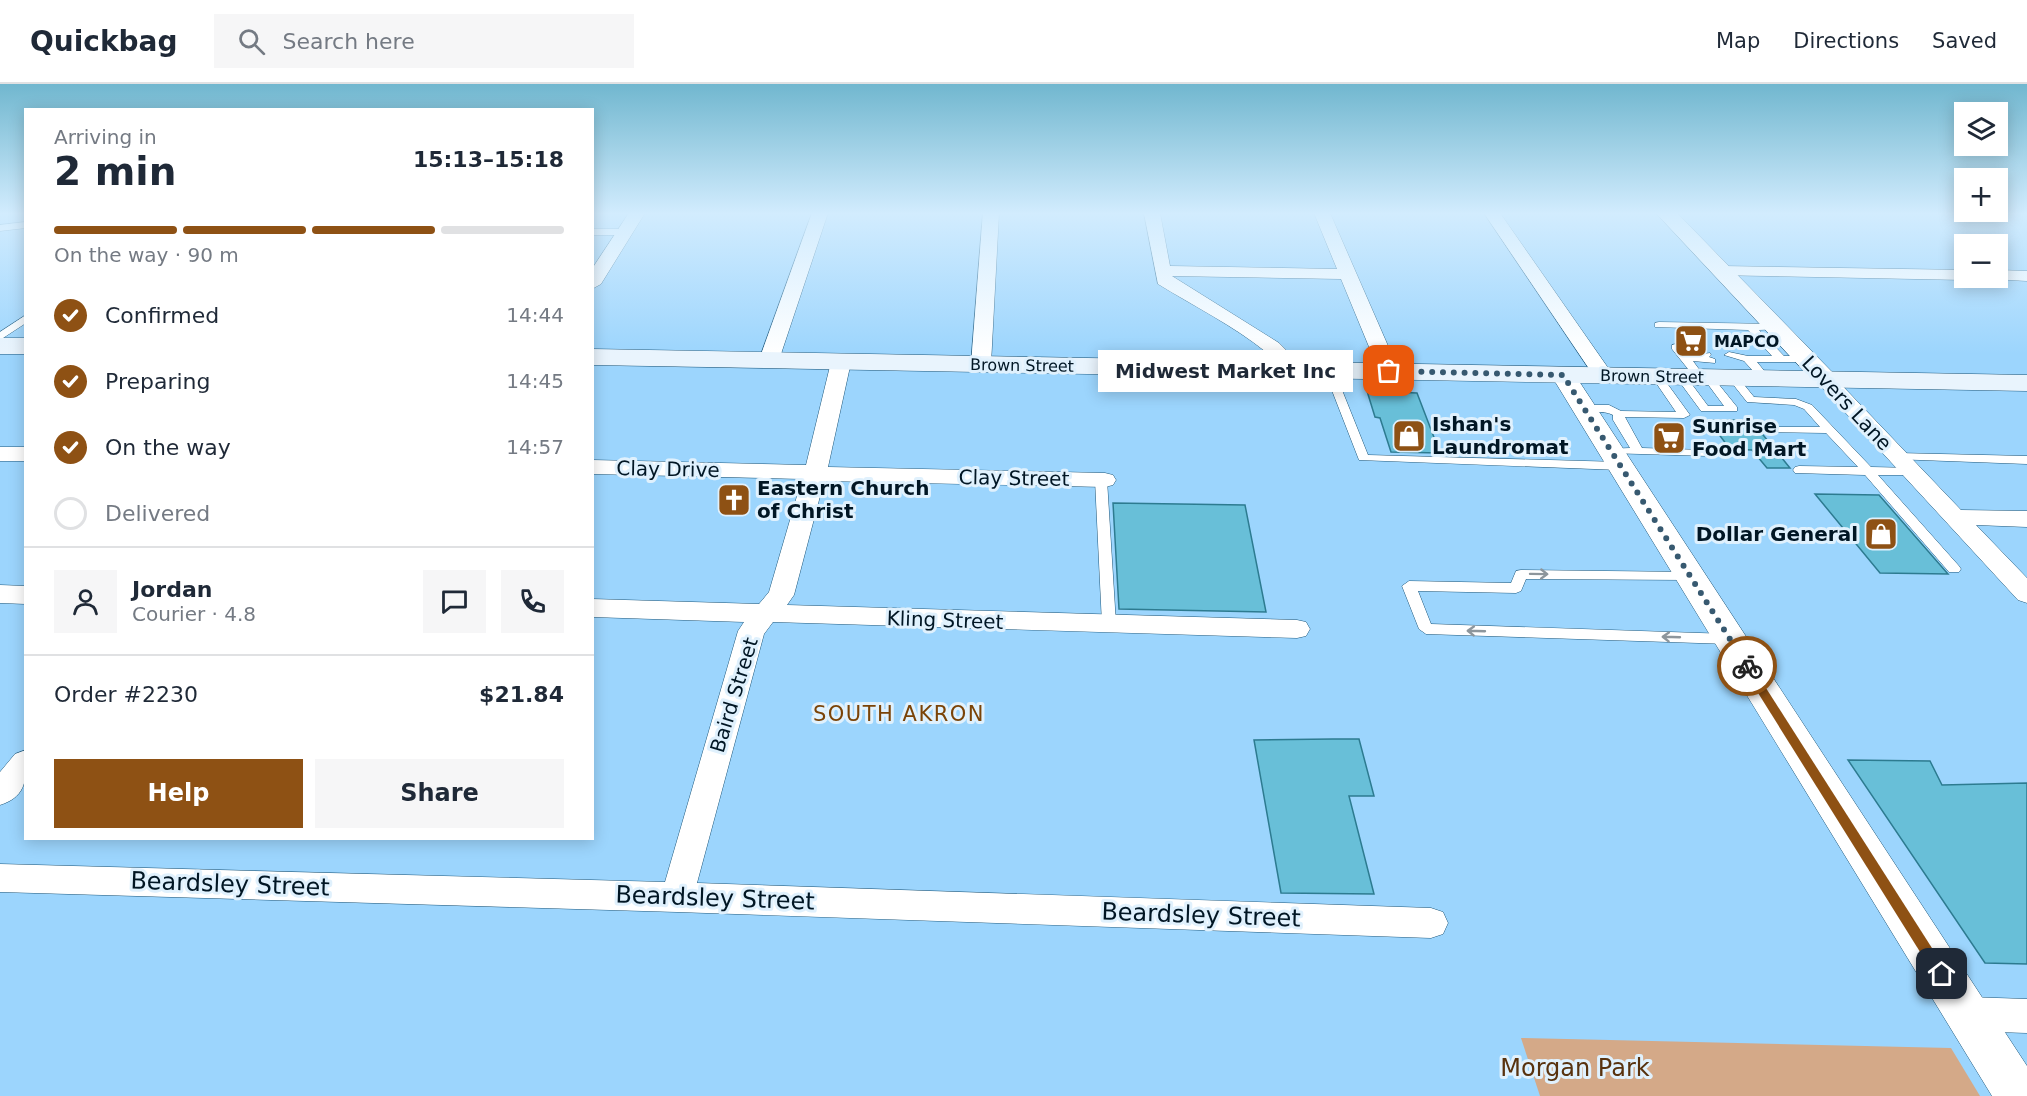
<!DOCTYPE html>
<html lang="en">
<head>
<meta charset="utf-8">
<style>
  :root { --surface:#fff; --page:#f6f6f7; --text:#1f2937; --muted:#747a83; --line:#e0e1e3; --accent:#8e5114 }
  body { margin:0; font-family:"DejaVu Sans",sans-serif; background:var(--page); color:var(--text); height:100vh; display:flex; flex-direction:column; font-size:22px; white-space:nowrap }
  * { box-sizing:border-box; margin:0 }
  p { font-size:20px; color:var(--muted) }
  .icon { flex:none; width:33px; height:33px; fill:none; stroke:currentColor; stroke-width:2; stroke-linecap:round; stroke-linejoin:round }
  .map { position:relative; flex:1; overflow:hidden }
  .panel { position:absolute; left:24px; top:24px; width:570px; height:732px; display:flex; flex-direction:column; background:var(--surface); border-radius:0px; box-shadow:0 3px 15px #0003 }
  .panel>* { flex:none }
  .controls { position:absolute; left:1954px; top:18px; display:grid; gap:12px }
  .controls a { display:grid; place-items:center; width:54px; height:54px; border-radius:0px; background:var(--surface); box-shadow:0 3px 15px #0003; font-size:30px }
  .pin { position:absolute; display:grid; place-items:center; width:51px; height:51px; color:#fff; margin:-26px; border-radius:12px; box-shadow:0 3px 9px #0006 }
  .courier { position:absolute; display:grid; place-items:center; width:60px; height:60px; margin:-30px; border:4px solid #8e5114; border-radius:50%; background:#fff; color:#222; box-shadow:0 2px 8px #0007 }
  .bubble { position:absolute; height:42px; border-radius:0px; background:var(--surface); box-shadow:0 3px 15px #0003; font-size:20px; font-weight:800; line-height:42px; text-align:center }
  .head em { font-style:normal; font-weight:800 }
  .head div { display:flex; flex-direction:column-reverse }
  .head { display:flex; align-items:center; justify-content:space-between; height:102px; padding:0 30px }
  h1 { font-size:39px; font-weight:800; line-height:45px }
  .bar { display:grid; grid-template-columns:repeat(4,1fr); gap:9px 6px; align-content:center; height:72px; padding:0 30px }
  .bar i { height:8px; border-radius:4px; background:var(--line) }
  .bar .on { background:var(--accent) }
  .bar p { grid-column:span 4 }
  .line { display:flex; align-items:center; gap:15px; padding:0 30px; border-top:2px solid var(--line) }
  .line div { flex:1 }
  .round { display:grid; place-items:center; flex:none; width:63px; height:63px; border-radius:0px; background:var(--page) }
  ol { padding:0 30px; list-style:none }
  li { display:flex; align-items:center; gap:18px; height:66px }
  li p { margin-inline-start:auto }
  li .icon { padding:6px; border-radius:50%; background:var(--accent); color:#fff; stroke-width:4 }
  li:last-child { color:var(--muted) }
  li i { width:33px; height:33px; border:3px solid var(--line); border-radius:50% }
  .action { display:flex; gap:12px; margin-top:auto; padding:12px 30px }
  .action a { flex:1; height:69px; border-radius:0px; background:var(--accent); color:#fff; font-size:24px; font-weight:800; line-height:69px; text-align:center }
  .action a+a { background:var(--page); color:var(--text) }
  header { display:flex; align-items:center; gap:36px; box-sizing:border-box; height:84px; padding:0 30px; background:var(--surface); border-bottom:2px solid var(--line) }
  header strong { font-size:28px }
  nav { display:flex; gap:33px; margin-inline-start:auto; font-size:21px }
  .search { width:420px; height:54px; background:var(--page); display:flex; align-items:center; gap:15px; box-sizing:border-box; padding:0 21px; border-radius:0px; color:var(--muted); font-size:22px }
  .map>svg:first-child { display:block }
</style>
</head>
<body>
<header>
<strong>Quickbag</strong>
<div class="search"><svg class="icon" aria-label="search" viewBox="0 0 24 24"><circle cx="10" cy="10" r="6"/><path d="M15 15l6 6"/></svg>Search here</div>
<nav><a>Map</a><a>Directions</a><a>Saved</a></nav>
</header>
<div class="map">
<svg width="2027" height="1012" viewBox="0 0 2027 1012">
  <rect width="100%" height="100%" fill="#9cd5fd"/>
  <path fill="#d4a988" d="M1521 954 1951 964 1980 1012H1540Z"/>
  <path fill="#68bfd8" stroke="#2d7b90" stroke-width="1.5" d="M1367 307 1417 309 1440 369 1391 368 1380 334 1375 333Z
    M1708 336H1751L1790 384H1767L1752 366 1730 365Z
    M1815 410 1879 411 1948 490 1880 489Z
    M1113 419 1245 421 1266 528 1119 525Z
    M1333 655H1359L1374 712H1349L1374 810 1281 809 1254 656Z
    M1848 676 1930 677 1942 701 2027 699V880L1985 879Z"/>
  <g fill="none" stroke-linecap="round" stroke-linejoin="round">
    <g stroke="#1e577a" stroke-width="1">
      <path id="service" d="M26 138V144L0 147V141Z
        M592 145H625L629 148 625 151H592Z
        M26 231V239L0 256V248Z
        M1659 238 1775 240 1779 241V245L1759 246 1784 272H1806L1811 275 1806 278H1757L1771 295 1766 298 1762 297 1744 277 1724 271 1729 268 1748 272H1772L1748 246 1655 243V239Z
        M1676 260 1680 261 1688 272 1710 269 1711 271 1709 273 1715 275V279L1693 277 1704 292H1712L1737 323V327H1701L1676 293 1677 291H1685L1708 322H1724L1704 295H1696L1672 265V261Z
        M1329 283 1334 286 1368 371 1620 378 1626 382 1620 386 1359 376 1324 286Z
        M1657 290 1661 291 1690 331 1684 334 1625 333 1642 364 1704 366 1708 368 1710 370 1708 372 1607 369 1605 367 1607 365 1630 364 1613 336V331C1602 325 1588 331 1578 324L1584 321H1609L1621 327 1676 328 1652 293Z
        M1733 291 1737 292 1754 313 1796 315 1812 321 1871 383 1914 384 1916 387 1914 390 1910 391H1878L1959 482 1961 485 1959 488H1949L1865 391 1795 389 1793 386 1795 383 1799 382 1858 383 1826 349 1763 348 1761 346 1767 343H1820L1804 325 1794 321 1747 318 1728 294Z
        M1897 369 2027 372V380L1893 375 1891 373 1893 371Z
        M1101 392 1107 396 1116 540 1109 545 1102 540 1095 396Z
        M1521 486 1690 488 1697 492 1690 496 1526 495 1521 507 1516 509 1418 507 1431 540 1729 550 1734 551 1736 555 1734 559 1729 560 1426 550 1419 545 1402 502 1409 497 1511 499 1516 487Z"/>
    </g>
    <g stroke="#1e577a" stroke-width="1">
      <path id="minor" d="M629 129H645L601 200 592 205V185Z
        M812 129H828L779 276 776 280H762L759 276Z
        M983 129H999L991 280 988 284H974L971 280Z
        M1144 129H1160L1170 182 1337 185 1314 129H1330L1399 287 1396 291H1382L1379 287 1341 195 1172 192 1279 259 1306 286 1303 290C1285 295 1278 278 1266 268 1234 242 1192 221 1158 200Z
        M1484 129H1500L1613 291 1610 295H1596Z
        M1721 182 1965 186V194H1972L1965 196 1715 191 1712 187 1715 183Z
        M1998 186 2027 187V197L1992 195 1998 194Z
        M841 272 848 274 851 278 828 383 1105 389 1113 391 1116 396 1113 401 1105 403 824 397 794 511 787 521 1297 536 1306 538 1310 545 1306 552 1297 554 773 538 764 550 697 799 1431 824 1443 828 1448 839 1443 850 1431 854 677 828 0 808V780L665 798 738 547 744 538 592 533V515L759 520 769 508 802 395 592 390V376L806 381 831 278 834 274Z
        M1826 290 1833 292 1961 426 2027 427V443L1976 441 2027 494V519L2018 516 1819 300 1816 296 1819 292Z
        M0 363H26V377H0Z
        M0 501 26 502V520L0 519Z
        M26 666C26 692 29 712 0 721V688L15 670Z
        M1967 913 2027 915V949L1967 947 1954 942 1949 930 1954 918Z"/>
    </g>
    <g stroke="#1e577a" stroke-width="1">
      <path id="tertiary" d="M1656 129H1677L1835 291 1839 296 1835 301 1826 304 1817 301Z
        M1563 284 1572 286 1575 291 2027 982V1012H1992L1551 291 1554 286Z"/>
    </g>
    <g stroke="#1e577a" stroke-width="1">
      <path id="secondary" d="M0 254H26V270H0Z
        M592 265 2027 291V307L592 281Z"/>
    </g>
    <use href="#service" fill="#fff" fill-rule="evenodd"/>
    <use href="#minor" fill="#fff" fill-rule="evenodd"/>
    <use href="#tertiary" fill="#fff" fill-rule="evenodd"/>
    <use href="#secondary" fill="#e9f4fd" fill-rule="evenodd"/>
  </g>
  <defs><path id="oneway-shaft" d="M-6 0H5M1.5-3L5.5 0L1.5 3" fill="none" stroke-width="1.6" stroke-linecap="round" stroke-linejoin="round" transform="scale(1.5)"/></defs>
  <g stroke="#8d969c">
    <use href="#oneway-shaft" transform="translate(1539 490) rotate(1)"/>
    <use href="#oneway-shaft" transform="translate(1476 547) rotate(-178)"/>
    <use href="#oneway-shaft" transform="translate(1671 553) rotate(-178)"/>
  </g>
  <linearGradient id="sky" x2="0" y2="1"><stop stop-color="#71b7cf"/><stop offset="0.48" stop-color="#d2ecfe"/><stop offset="1" stop-color="#d2ecfe" stop-opacity="0"/></linearGradient>
  <rect width="2027" height="270" fill="url(#sky)"/>
  <path fill="#8e5114" d="M1747 578 1750 579 1946 886V895H1937L1743 585V579Z"/>
  <g fill="none" stroke-linecap="round" stroke-linejoin="round">
    <path stroke="#375970" stroke-width="6" stroke-dasharray="0 10.8" d="M1389 287 1563 291 1747 582"/>
  </g>
  <defs>
    <g id="supermarket-square" transform="scale(1.725)"><rect x="-9" y="-9" width="18" height="18" rx="4" fill="#8e5114" stroke="#e0f1fd"/><path d="M-6-5.5h2.5l.6 2H6L4.5 2H-2.5L-4.4-4H-6ZM-1.5 3.2a1.3 1.3 0 1 0 .1 0ZM3 3.2a1.3 1.3 0 1 0 .1 0Z" fill="#fff"/></g>
    <g id="shop-square" transform="scale(1.725)"><rect x="-9" y="-9" width="18" height="18" rx="4" fill="#8e5114" stroke="#e0f1fd"/><path d="M-5-2.5h2.3a2.7 3.5 0 0 1 5.4 0H5L5.5 6h-11ZM-1.5-2.5h3a1.5 2.3 0 0 0-3 0Z" fill="#fff"/></g>
    <g id="church-square" transform="scale(1.725)"><rect x="-9" y="-9" width="18" height="18" rx="4" fill="#8e5114" stroke="#e0f1fd"/><path d="M-1.2-6h2.4v3.5h3.3v2.4h-3.3V6h-2.4V-.1h-3.3v-2.4h3.3Z" fill="#fff"/></g>
  </defs>
  <g fill-rule="evenodd">
    <use href="#supermarket-square" x="1691" y="257"/>
    <use href="#shop-square" x="1409" y="352"/>
    <use href="#supermarket-square" x="1669" y="354"/>
    <use href="#church-square" x="734" y="416"/>
    <use href="#shop-square" x="1881" y="450"/>
  </g>
  <g text-anchor="middle" stroke-width="6" stroke-linejoin="round" paint-order="stroke">
    <g font-size="16" font-weight="bold" fill="#011624" stroke="#e0f1fd" text-anchor="start">
      <text x="1714" y="263">MAPCO</text>
    </g>
    <g font-size="16" fill="#011624" stroke="#e0f1fd">
      <text transform="translate(1022 281) rotate(1)" y="6">Brown Street</text>
      <text transform="translate(1652 292) rotate(1)" y="6">Brown Street</text>
    </g>
    <g font-size="20" fill="#011624" stroke="#e0f1fd">
      <text transform="translate(1847 319) rotate(47)" y="7">Lovers Lane</text>
      <text transform="translate(668 385) rotate(1)" y="7">Clay Drive</text>
      <text transform="translate(1014 394) rotate(1)" y="7">Clay Street</text>
      <text transform="translate(945 536) rotate(2)" y="7">Kling Street</text>
      <text transform="translate(734 611) rotate(-73)" y="7">Baird Street</text>
    </g>
    <g font-size="20" font-weight="bold" fill="#011624" stroke="#e0f1fd" text-anchor="start">
      <text x="1432" y="347">Ishan's<tspan x="1432" dy="23">Laundromat</tspan></text>
      <text x="1692" y="349">Sunrise<tspan x="1692" dy="23">Food Mart</tspan></text>
      <text x="757" y="411">Eastern Church<tspan x="757" dy="23">of Christ</tspan></text>
      <text x="1858" y="457" text-anchor="end">Dollar General</text>
    </g>
    <g font-size="21" letter-spacing="1.5" fill="#7a4307" stroke="#e0f1fd">
      <text x="899" y="637">SOUTH AKRON</text>
    </g>
    <g font-size="24" fill="#011624" stroke="#e0f1fd">
      <text transform="translate(230 800) rotate(2)" y="8">Beardsley Street</text>
      <text transform="translate(715 814) rotate(2)" y="8">Beardsley Street</text>
      <text transform="translate(1201 831) rotate(2)" y="8">Beardsley Street</text>
    </g>
    <g font-size="24" fill="#58320e" stroke="#e0f1fd">
      <text x="1575" y="992">Morgan Park</text>
    </g>
  </g>
</svg>
<div class="controls">
<a><svg class="icon" aria-label="layers" viewBox="0 0 24 24"><path d="M12 4l9 5-9 5-9-5zM3 14l9 5 9-5"/></svg></a>
<a>+</a>
<a>−</a>
</div>
<div class="pin" style="left:1389px;top:287px;background:#ea580c"><svg class="icon" aria-label="bag" viewBox="0 0 24 24"><path d="M5 8h14l-1 12H6zM9 8a3 3 0 0 1 6 0"/></svg></div>
<div class="pin" style="left:1942px;top:890px;background:#1f2937"><svg class="icon" aria-label="home" viewBox="0 0 24 24"><path d="M3 11l9-7 9 7M6 9v11h12V9"/></svg></div>
<div class="courier" style="left:1747px;top:582px"><svg class="icon" aria-label="bike" viewBox="0 0 24 24"><circle cx="6" cy="16" r="4"/><circle cx="18" cy="16" r="4"/><path d="M6 16l4-8h5l3 8M10 8l3 8H6M13 5h3"/></svg></div>
<div class="bubble" style="left:1098px;top:266px;width:255px">Midwest Market Inc</div>
<section class="panel">
<div class="head"><div><h1>2 min</h1><p>Arriving in</p></div><em>15:13–15:18</em></div>
<div class="bar"><i class="on"></i><i class="on"></i><i class="on"></i><i></i><p>On the way · 90 m</p></div>
<ol>
<li><svg class="icon" aria-label="check" viewBox="0 0 24 24"><path d="M5 12l5 5 9-10"/></svg>Confirmed<p>14:44</p></li>
<li><svg class="icon" aria-label="check" viewBox="0 0 24 24"><path d="M5 12l5 5 9-10"/></svg>Preparing<p>14:45</p></li>
<li><svg class="icon" aria-label="check" viewBox="0 0 24 24"><path d="M5 12l5 5 9-10"/></svg>On the way<p>14:57</p></li>
<li><i></i>Delivered</li>
</ol>
<div class="line" style="height:108px"><a class="round"><svg class="icon" aria-label="person" viewBox="0 0 24 24"><circle cx="12" cy="8" r="4"/><path d="M4 21q1-7 8-7t8 7"/></svg></a><div><b>Jordan</b><p>Courier · 4.8</p></div><a class="round"><svg class="icon" aria-label="chat" viewBox="0 0 24 24"><path d="M4 5h16v11H9l-5 4z"/></svg></a><a class="round"><svg class="icon" aria-label="phone" viewBox="0 0 24 24"><path d="M5 4h4l2 5-3 2q2 4 5 5l2-3 5 2v4C11 20 4 13 5 4z"/></svg></a></div>
<div class="line" style="height:78px"><div>Order #2230</div><b>$21.84</b></div>
<div class="action"><a>Help</a><a>Share</a></div>
</section>
</div>
</body>
</html>
